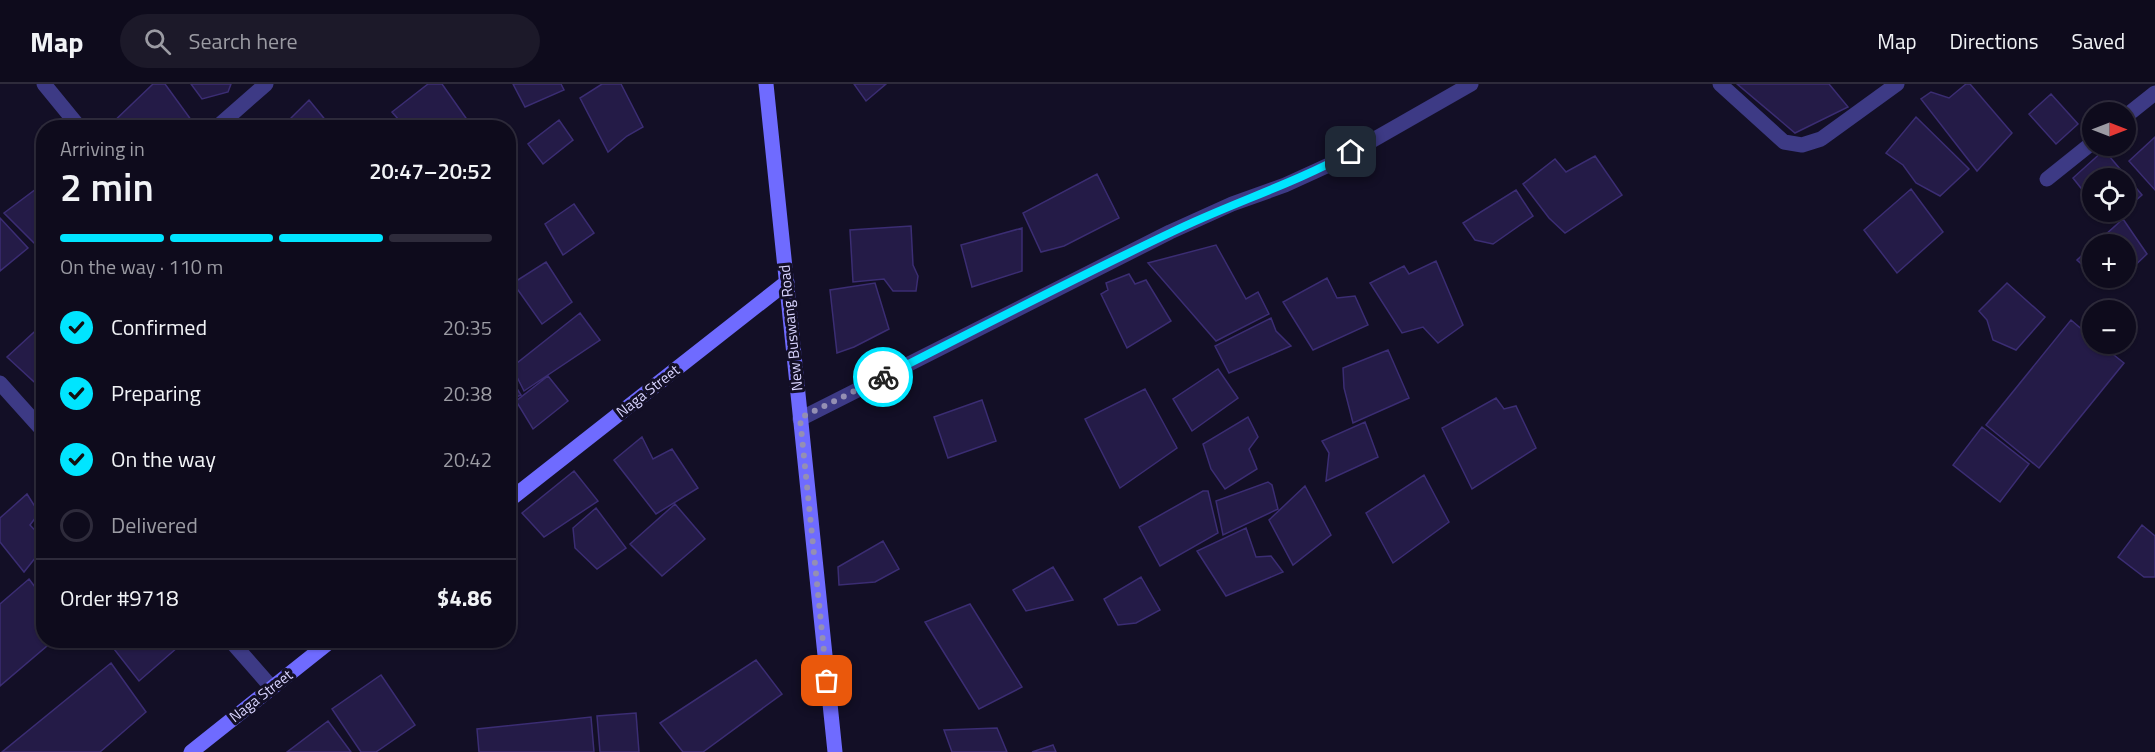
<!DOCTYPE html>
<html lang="en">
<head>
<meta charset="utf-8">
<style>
  :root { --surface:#0e0b1c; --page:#1c1929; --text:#f1f3f6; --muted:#9b9ba3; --line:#2e2b3b; --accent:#00e5ff }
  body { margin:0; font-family:"Titillium Web",sans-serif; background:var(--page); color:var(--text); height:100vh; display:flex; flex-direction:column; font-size:22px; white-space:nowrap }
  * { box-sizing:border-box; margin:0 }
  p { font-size:20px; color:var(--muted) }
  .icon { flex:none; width:33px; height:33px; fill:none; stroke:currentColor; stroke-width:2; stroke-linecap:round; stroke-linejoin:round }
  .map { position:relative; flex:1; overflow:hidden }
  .sheet { position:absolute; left:36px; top:36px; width:480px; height:528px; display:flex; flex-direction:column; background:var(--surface); border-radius:24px; box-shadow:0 2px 4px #0004,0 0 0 2px var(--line) }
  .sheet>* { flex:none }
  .needle { width:39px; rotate:90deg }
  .buttons { position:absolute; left:2082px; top:18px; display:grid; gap:12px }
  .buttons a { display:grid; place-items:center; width:54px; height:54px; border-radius:50%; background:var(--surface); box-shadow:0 2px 4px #0004,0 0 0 2px var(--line); font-size:30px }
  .pin { position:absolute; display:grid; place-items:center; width:51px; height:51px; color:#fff; margin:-26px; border-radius:12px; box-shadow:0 3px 9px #0006 }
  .courier { position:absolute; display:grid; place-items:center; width:60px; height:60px; margin:-30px; border:4px solid #00e5ff; border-radius:50%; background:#fff; color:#222; box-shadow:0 2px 8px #0007 }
  .head em { font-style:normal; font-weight:600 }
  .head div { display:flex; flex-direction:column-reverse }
  .head { display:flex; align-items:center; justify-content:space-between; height:102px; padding:0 24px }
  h1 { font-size:39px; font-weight:600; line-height:45px }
  .bar { display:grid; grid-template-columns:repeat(4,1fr); gap:9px 6px; align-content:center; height:72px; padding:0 24px }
  .bar i { height:8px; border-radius:4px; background:var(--line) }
  .bar .on { background:var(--accent) }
  .bar p { grid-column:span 4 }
  .line { display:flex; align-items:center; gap:15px; padding:0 24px; border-top:2px solid var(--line) }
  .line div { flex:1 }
  ol { padding:0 24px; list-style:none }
  li { display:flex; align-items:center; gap:18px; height:66px }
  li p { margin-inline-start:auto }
  li .icon { padding:6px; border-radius:50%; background:var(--accent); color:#111; stroke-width:4 }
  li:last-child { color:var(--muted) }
  li i { width:33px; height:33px; border:3px solid var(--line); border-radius:50% }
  header { display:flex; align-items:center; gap:36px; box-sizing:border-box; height:84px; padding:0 30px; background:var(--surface); border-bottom:2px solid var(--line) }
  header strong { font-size:28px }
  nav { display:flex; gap:33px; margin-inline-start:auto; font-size:21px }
  .search { width:420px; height:54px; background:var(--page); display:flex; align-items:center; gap:15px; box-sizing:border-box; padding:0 21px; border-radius:33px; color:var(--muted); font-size:22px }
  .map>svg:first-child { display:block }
</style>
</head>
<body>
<header>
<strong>Map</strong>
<div class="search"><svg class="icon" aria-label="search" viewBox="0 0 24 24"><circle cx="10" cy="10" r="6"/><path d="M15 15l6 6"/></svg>Search here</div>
<nav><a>Map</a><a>Directions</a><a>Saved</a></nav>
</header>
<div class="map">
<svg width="2155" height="668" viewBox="0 0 2155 668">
  <rect width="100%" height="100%" fill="#130f26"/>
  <path fill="#241b47" stroke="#3b2d73" stroke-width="1.5" d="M153 0H165L197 44H107Z
    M191 0H231L228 8 202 15Z
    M428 0H442L473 44H406L392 28Z
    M513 0H561L564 6 525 23Z
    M602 0H621L643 43 627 52 608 68 580 14Z
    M854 0H886L866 17Z
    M1737 0H1829L1848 23 1795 49Z
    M1966 0H1970L2012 49 1977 87 1921 15 1931 8 1949 14Z
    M2051 10 2078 40 2056 60 2029 30Z
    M309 16 332 44H281Z
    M1916 33 1969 85 1940 112 1916 99 1903 81 1886 69Z
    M559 36 573 56 543 80 528 60Z
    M2155 53V106L2129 77Z
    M2104 66 2142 111 2126 125V94H2092V118L2073 94Z
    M1595 72 1622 111 1565 149 1549 134 1523 100 1555 75 1566 88Z
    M1097 90 1119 134 1064 162 1041 168 1023 129Z
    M44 99V158L34 159 4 129Z
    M1911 105 1943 148 1897 189 1864 146Z
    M1516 106 1533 132 1493 160 1475 156 1463 139Z
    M574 120 594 149 563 171 545 140Z
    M2101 128H2123L2110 138Z
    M0 134 28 164 0 187Z
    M2123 135 2147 170 2126 190V160H2095Z
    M911 142 913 181 918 192 916 207H893L884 195 853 198 850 146Z
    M1022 144V187L972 203 961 161Z
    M1216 161 1246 215 1258 208 1269 230 1216 257 1148 179Z
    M2092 162V190L2077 176Z
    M1436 177 1463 241 1438 259 1423 243 1402 249 1370 199 1404 182 1409 190Z
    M546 178 572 218 542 240 513 199Z
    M1129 190 1135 200 1146 196 1171 237 1127 264 1101 210 1108 206 1106 199Z
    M1327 194 1337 214 1355 212 1368 241 1313 266 1283 218Z
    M2096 194H2122L2109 205Z
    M875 199 889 245 854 263 837 269 830 206Z
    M2007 199 2045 233 2016 266 1993 256 1987 236 1979 227Z
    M580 229 600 256 524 307 512 283Z
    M1271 234 1276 247 1291 262 1229 289 1215 262Z
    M2071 236 2092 254V260H2100L2124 279 2039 384 1986 341Z
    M44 239V307L7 273Z
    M1388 266 1409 314 1353 339 1344 304 1343 284Z
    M1218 285 1238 314 1192 347 1173 315Z
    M508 290 521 311 508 317Z
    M548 292 568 317 533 345 516 317Z
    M1145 305 1177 364 1120 404 1085 335Z
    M1496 314 1504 325 1516 322 1536 364 1472 405 1442 344Z
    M982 316 996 357 948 374 934 333Z
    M1248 333 1258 353 1249 365 1257 385 1225 405 1211 385 1203 360Z
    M1365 338 1378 373 1326 397 1329 369 1322 357Z
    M1982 343 2029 380 2000 418 1953 381Z
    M642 353 653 375 672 365 698 404 656 430 614 376Z
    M574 387 598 417 544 453 522 429Z
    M1424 391 1449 438 1393 479 1366 429Z
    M1268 398 1272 401 1278 425 1223 451 1216 417Z
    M1305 402 1331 451 1293 481 1269 436Z
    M1203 407H1208L1218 449 1160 482 1139 443Z
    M27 410 39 429 30 441 44 456V463L24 488 0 458V434Z
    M675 420 705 455 662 492 630 460Z
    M596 424 626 464 597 485 575 464 573 444Z
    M2142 441 2155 452V493H2144L2118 473Z
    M1246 444 1256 473 1271 472 1283 488 1226 512 1197 467Z
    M883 457 899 485 875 498 839 501 838 483Z
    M1053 483 1073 516 1026 527 1013 506Z
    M1141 493 1160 526 1136 539 1118 541 1104 515Z
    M29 495 44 515V556H54L0 602V520Z
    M970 520 1022 603 979 625 925 538Z
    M107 556H186L139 597Z
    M756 576 782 610 703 668H683L660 639Z
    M111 579 146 628 100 668H2Z
    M381 591 415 641 376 668H361L332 625Z
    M636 629 639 668H600L597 632Z
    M591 633 594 668H479L477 645Z
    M328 637 351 668H287Z
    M997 644 1007 668H952L944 646Z
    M1053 661 1056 668H1032Z"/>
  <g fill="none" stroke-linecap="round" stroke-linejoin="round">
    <path stroke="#3d3a85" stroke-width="15" d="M44 0 80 44
      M1720 0 1784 58 1802 61 1821 55 1897 0
      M2126 32 2155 9
      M216 44 266 0
      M2047 95 2092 59
      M0 299 44 348
      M800 335 1170 148 1232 120 1285 101 1331 80 1471 0
      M230 556 272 604"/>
    <path stroke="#6f6bff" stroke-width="15" d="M766 0 835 668
      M508 417 787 198
      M191 668 332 556"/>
  </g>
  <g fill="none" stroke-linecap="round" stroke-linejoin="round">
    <path stroke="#948fb3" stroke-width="6" stroke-dasharray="0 10.8" d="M827 597 800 334 883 293"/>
    <path stroke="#00e5ff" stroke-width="8" d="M883 293C979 244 1075 194 1172 148 1231 119 1294 100 1351 68"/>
  </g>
  <g text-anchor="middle" stroke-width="6" stroke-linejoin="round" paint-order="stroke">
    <g font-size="15" fill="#d9d4ff" stroke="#130f26">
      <text transform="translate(791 244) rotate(-96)" y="5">New Buswang Road</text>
      <text transform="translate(648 307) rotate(-38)" y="5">Naga Street</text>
      <text transform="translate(261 612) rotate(-38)" y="5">Naga Street</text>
    </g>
  </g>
</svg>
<div class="buttons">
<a><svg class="needle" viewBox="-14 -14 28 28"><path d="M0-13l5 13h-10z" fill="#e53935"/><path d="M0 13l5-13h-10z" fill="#9b9ba3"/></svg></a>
<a><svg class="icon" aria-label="locate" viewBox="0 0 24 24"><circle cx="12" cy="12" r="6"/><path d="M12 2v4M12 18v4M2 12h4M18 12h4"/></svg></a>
<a>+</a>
<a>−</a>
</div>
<div class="pin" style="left:827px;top:597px;background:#ea580c"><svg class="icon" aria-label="bag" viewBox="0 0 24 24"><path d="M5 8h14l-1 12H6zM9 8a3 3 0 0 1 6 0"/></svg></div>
<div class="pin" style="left:1351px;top:68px;background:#1f2937"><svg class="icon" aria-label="home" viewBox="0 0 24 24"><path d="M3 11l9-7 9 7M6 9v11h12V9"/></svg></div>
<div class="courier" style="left:883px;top:293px"><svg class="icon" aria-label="bike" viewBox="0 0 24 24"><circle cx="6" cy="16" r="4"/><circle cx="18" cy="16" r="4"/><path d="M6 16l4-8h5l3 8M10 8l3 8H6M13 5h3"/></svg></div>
<section class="sheet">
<div class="head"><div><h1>2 min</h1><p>Arriving in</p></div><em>20:47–20:52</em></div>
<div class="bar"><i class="on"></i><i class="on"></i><i class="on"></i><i></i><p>On the way · 110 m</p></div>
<ol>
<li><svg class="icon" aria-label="check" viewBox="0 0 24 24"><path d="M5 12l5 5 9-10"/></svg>Confirmed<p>20:35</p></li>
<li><svg class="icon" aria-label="check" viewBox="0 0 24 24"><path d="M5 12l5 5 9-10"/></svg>Preparing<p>20:38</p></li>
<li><svg class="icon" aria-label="check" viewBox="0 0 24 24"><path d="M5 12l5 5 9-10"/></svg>On the way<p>20:42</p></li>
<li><i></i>Delivered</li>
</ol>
<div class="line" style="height:78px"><div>Order #9718</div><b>$4.86</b></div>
</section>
</div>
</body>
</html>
